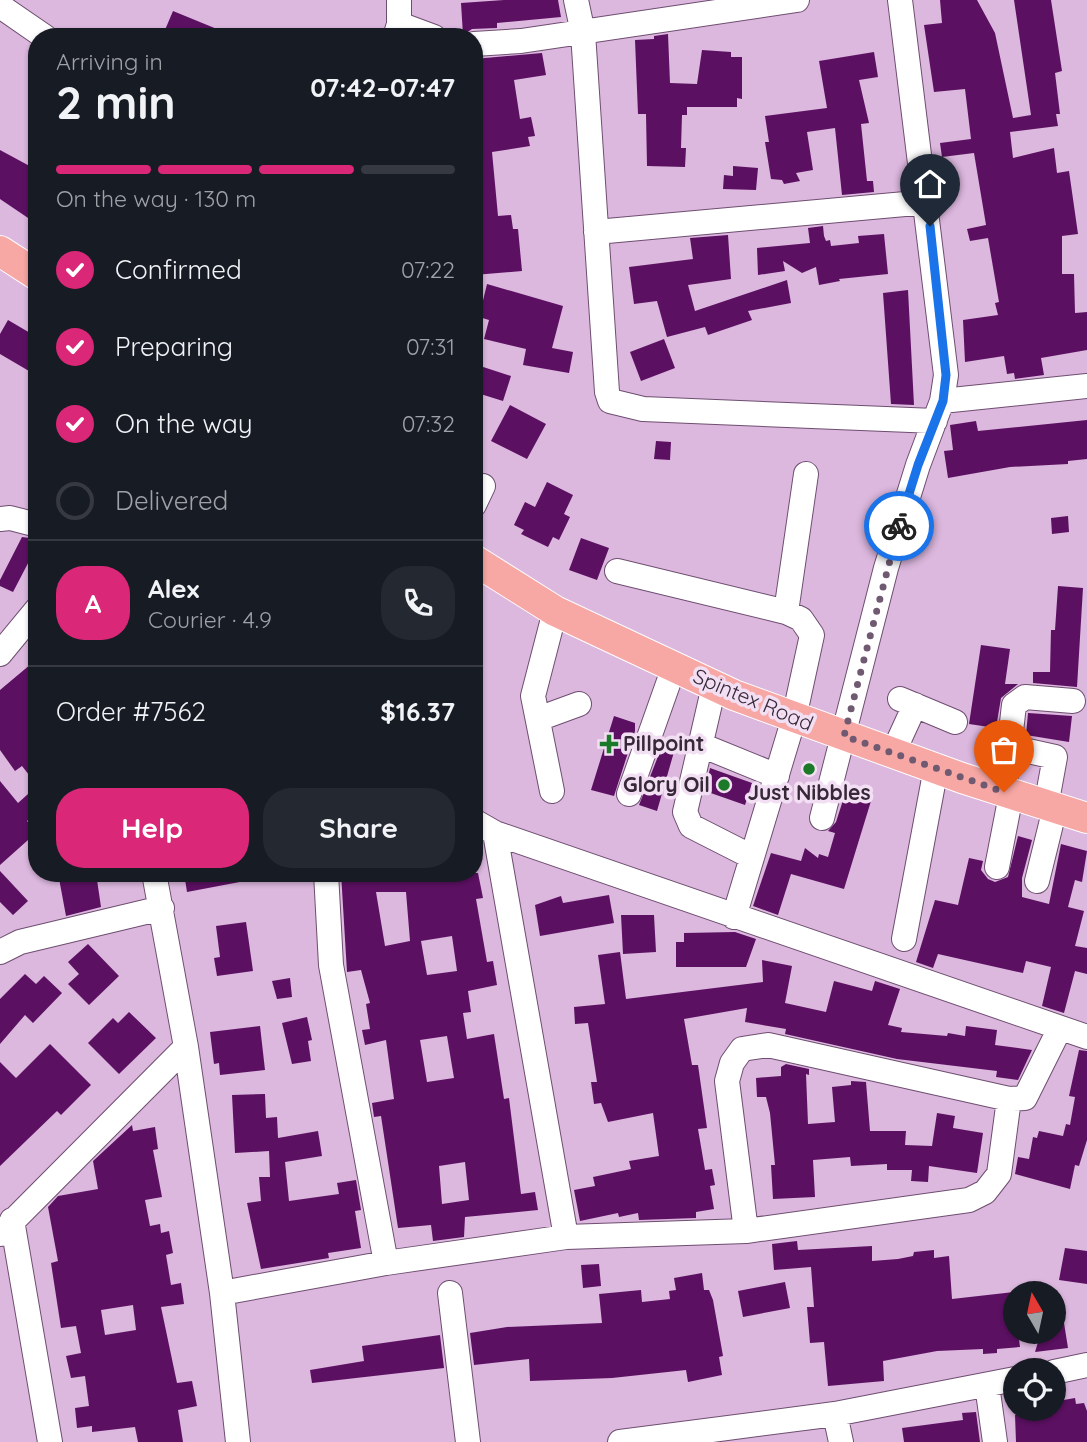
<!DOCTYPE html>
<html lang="en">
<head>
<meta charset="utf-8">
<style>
  :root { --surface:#171b24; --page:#242831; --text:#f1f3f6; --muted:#9ea1a6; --line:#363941; --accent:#db2777 }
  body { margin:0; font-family:Quicksand,sans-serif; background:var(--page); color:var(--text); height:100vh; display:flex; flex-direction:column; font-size:26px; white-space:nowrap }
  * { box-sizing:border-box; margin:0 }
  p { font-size:23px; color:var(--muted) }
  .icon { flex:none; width:38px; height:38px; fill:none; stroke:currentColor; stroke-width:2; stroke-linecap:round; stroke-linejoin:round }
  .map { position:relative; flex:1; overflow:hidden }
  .drawer { position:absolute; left:28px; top:28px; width:455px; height:854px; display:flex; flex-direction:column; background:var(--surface); border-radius:28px; box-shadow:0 2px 5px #0004 }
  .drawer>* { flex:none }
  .needle { width:46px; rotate:351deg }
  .fabs { position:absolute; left:1003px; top:1281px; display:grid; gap:14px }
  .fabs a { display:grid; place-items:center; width:63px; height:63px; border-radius:50%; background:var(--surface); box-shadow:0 2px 5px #0004; font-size:35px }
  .pin { position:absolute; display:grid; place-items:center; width:60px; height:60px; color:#fff; margin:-72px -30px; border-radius:50% 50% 50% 0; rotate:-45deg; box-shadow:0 0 7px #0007 }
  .pin .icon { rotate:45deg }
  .courier { position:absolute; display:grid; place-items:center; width:70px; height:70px; margin:-35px; border:5px solid #1a73e8; border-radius:50%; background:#fff; color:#222; box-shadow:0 2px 9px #0007 }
  .headline em { font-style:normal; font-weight:800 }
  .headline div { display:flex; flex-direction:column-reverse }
  .headline { display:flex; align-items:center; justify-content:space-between; height:119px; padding:0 28px }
  h1 { font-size:46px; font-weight:800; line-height:52px }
  .bar { display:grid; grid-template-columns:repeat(4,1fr); gap:10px 7px; align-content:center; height:84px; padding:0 28px }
  .bar i { height:9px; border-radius:5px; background:var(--line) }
  .bar .active { background:var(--accent) }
  .bar p { grid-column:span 4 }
  .line { display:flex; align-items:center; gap:18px; padding:0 28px; border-top:2px solid var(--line) }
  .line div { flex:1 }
  .round { display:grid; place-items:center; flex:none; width:74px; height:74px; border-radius:28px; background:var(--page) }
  ol { padding:0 28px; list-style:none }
  li { display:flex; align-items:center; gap:21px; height:77px }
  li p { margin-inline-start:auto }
  li .icon { padding:7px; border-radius:50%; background:var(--accent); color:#fff; stroke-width:4 }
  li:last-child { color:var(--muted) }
  li i { width:38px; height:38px; border:4px solid var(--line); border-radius:50% }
  .cta { display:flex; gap:14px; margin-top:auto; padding:14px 28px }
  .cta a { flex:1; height:80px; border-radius:28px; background:var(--accent); color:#fff; font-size:28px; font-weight:800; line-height:80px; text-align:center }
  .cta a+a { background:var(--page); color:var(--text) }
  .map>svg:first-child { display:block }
</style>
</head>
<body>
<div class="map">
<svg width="1087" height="1442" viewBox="0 0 1087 1442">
  <rect width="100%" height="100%" fill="#dcb7de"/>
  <path fill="#5c1062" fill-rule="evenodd" d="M504 0H558L561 17 497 23V28L472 29 463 35 461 3Z
    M940 0H977L995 33 1013 118 1031 115 1014 0H1051L1062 71 1055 73 1060 114H1056L1058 126 1010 132 1013 158 1054 148 1057 173 1069 171 1078 234 1062 236V274H1074L1075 313 1087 312V350L1041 358 1044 375 1015 379 1014 373 1007 374 1004 356 965 362 963 320 998 315 995 303 999 302 988 238 970 241 967 229 986 225 974 153 942 157 940 143 971 139 965 89 934 92 924 25 942 23Z
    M173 11 234 36V37H162Z
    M668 34 670 83 697 84 702 50 731 52V57H742V99L737 98V107H687V115H682L681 148H686L685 167 647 166 646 114H638L635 40 654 39V36Z
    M874 52 878 77 859 80 869 123 861 124 867 181H873L874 192 842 195 835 128 807 132 813 170 796 173 800 181 784 184 782 180 771 179 765 142H769L765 116 827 108 819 61Z
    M542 53 546 75 514 80 520 119 531 117 535 136 528 137 530 146 492 152 498 216 511 215 513 229H518L522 271 474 275V235H479L474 173 482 172 474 126V59Z
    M0 150 37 170V224L0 199Z
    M733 166 758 168 756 190 723 189 724 175 733 176Z
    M823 226 824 236 826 241 830 240 831 246 859 243 858 236 884 234 888 274 839 279 840 281 819 285 816 267 802 273 783 261 785 271 758 275 757 248 810 243 808 228Z
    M728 235 731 279 688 285 695 311 787 280 791 303 748 311 752 320 708 335 705 327 667 337 657 301 634 304 629 267 693 259 690 238Z
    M487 284 563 306 552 348 573 352 569 373 523 365 526 349 484 339 489 320 479 317Z
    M908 290 914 405 891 404 883 293Z
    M8 320 37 337V359L29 371 0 354V334Z
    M664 339 675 368 641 381 630 352Z
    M474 364 511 376 503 401 474 392Z
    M510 405 546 424 527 459 491 441Z
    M1087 420V459L1068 461V464L1010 467 948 478 944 451 953 450 950 425 976 421 978 431Z
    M656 441 671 442 670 460 654 459Z
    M547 482 573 495 564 514 570 517 559 540 553 537 548 547 521 534 524 530 514 525 525 502 535 507Z
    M1068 516 1069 532 1052 534 1051 518Z
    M22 537 37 539V546L13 592 0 586V580Z
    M581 538 609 548 597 580 569 570Z
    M1058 586 1083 588 1077 687 1033 683V672H1050L1051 630H1055Z
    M981 645 1010 649 1005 684H1018L1001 698 996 728 969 724Z
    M37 659V785L22 766 15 771 0 750V690Z
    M1028 713 1072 716 1069 742 1026 735Z
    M614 716 635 723V731L614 796 591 790Z
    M664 741 676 745 657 811 639 805Z
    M710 768 752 783 745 805 705 791Z
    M0 781 18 803 37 786V812L27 821 37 832 0 865Z
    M850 788 870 796 871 801 844 889 791 874 778 915 753 906 771 853 801 861 805 848 818 858 819 854 828 857 835 833 828 831 836 822 845 794 848 796Z
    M1018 836 1032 840 1022 878V897L1049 904 1061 844 1087 851 1082 882 1075 880 1068 907 1084 911 1075 946 1087 948V974L1075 971 1064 1013 1042 1006 1051 967 1026 961 1023 973 938 954 933 968 916 962 935 900 958 905 969 858 983 861 981 870 988 879 995 882 1008 877Z
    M0 871 28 901 13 915 0 902Z
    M58 873H96L101 907 66 916Z
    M184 873H245V881L187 892Z
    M341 873H478L483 898 476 899 487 962 493 961 497 985 468 991 471 1012 463 1013 467 1039 494 1034 504 1099 509 1098 521 1194 535 1192 538 1210 465 1217 464 1237 433 1241 431 1225 398 1228 381 1116 374 1117 372 1103 394 1099 386 1040 365 1045 362 1030 370 1029 366 1004 370 1003 361 970 347 972ZM376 892H406L410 941 385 946ZM452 936 457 971 427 975 421 941ZM447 1036 454 1078 427 1082 420 1040ZM465 1162 469 1200 442 1204 439 1166Z
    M609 895 614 923 540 936 535 905 561 896 563 903Z
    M621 915H654L656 952 623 954Z
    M246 922 253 971 217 976 214 958 220 957 216 926Z
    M735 932 756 939 746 967H676V942H684V933Z
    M88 944 119 976 89 1005 68 984 79 974 68 962Z
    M620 952 626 999 763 982 762 960 792 966 785 1003 826 1012 834 981 872 991 875 981 900 989 888 1025 902 1028 901 1032 947 1036 948 1033 965 1036 966 1026 997 1030 995 1045 1032 1050 1018 1080 996 1077 997 1071 897 1059 785 1034 786 1029 745 1022 747 1008 684 1019 692 1065H698L707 1128 698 1129 705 1170 712 1169 715 1185 710 1186 714 1209 696 1212V1218L639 1220 638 1213 619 1217 618 1213 580 1221 574 1190 595 1186 593 1177 631 1169 629 1161 659 1156 653 1113 608 1122 601 1103 594 1104 591 1082H597L588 1023 575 1024 574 1007 605 1004 598 955Z
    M25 974 36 984 44 976 62 993 33 1023 25 1015 0 1044V999Z
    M290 978 292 997 277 999 272 981Z
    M129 1012 156 1038 119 1074 88 1043 113 1018 118 1023Z
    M307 1017 312 1040 308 1041 311 1061 292 1064 282 1023Z
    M260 1026 265 1070 220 1075 219 1063 214 1064 210 1032Z
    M50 1044 91 1085 61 1115 57 1111 0 1166V1062L16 1078Z
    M1079 1050 1087 1051V1140L1079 1166 1075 1165 1070 1189 1015 1174 1018 1157 1029 1159 1033 1137 1037 1138 1039 1131 1063 1136 1066 1124 1070 1125 1075 1097 1069 1096Z
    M786 1064 809 1069V1075L806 1074 808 1124 835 1122 832 1087 851 1085V1081L866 1082 870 1131H906L905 1145 932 1146 937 1113 955 1116 953 1128 983 1133 977 1173 929 1166 928 1182 911 1181 912 1170H887V1164L851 1166 850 1157 813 1160 815 1197 773 1199 771 1165H775L770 1113 766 1097H757L756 1078 781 1076V1067Z
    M265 1094 266 1118 277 1117 278 1138 318 1131 322 1156 285 1162 289 1201 339 1194 337 1183 356 1180 361 1210 355 1211 361 1248 328 1253 329 1258 261 1269 247 1203 261 1201 259 1177H270L269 1151 235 1153 232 1095Z
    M132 1125 133 1131 155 1127 158 1149 153 1150 162 1197 145 1200 150 1226 160 1224 161 1233 169 1231 173 1253 166 1255 171 1285 181 1283 184 1304 161 1307 177 1383 192 1381 197 1406 178 1410 183 1442H138L135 1427 92 1432V1426L77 1428 75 1408 89 1406 85 1376 71 1378 66 1356 81 1353 76 1326 61 1328 51 1263 58 1261 48 1207 58 1196 98 1189 93 1161ZM133 1305 136 1330 105 1335 101 1310Z
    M797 1241 798 1250 872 1246V1261L898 1259 913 1256 914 1252 934 1250V1258L949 1256 952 1299 1014 1292 1015 1332H1018L1020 1347 997 1349V1353L983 1354V1349L937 1351 883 1361 884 1381 828 1386 824 1342 810 1343 807 1307H814L811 1267 774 1270 772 1244Z
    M1065 1248 1087 1251V1284L1059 1280Z
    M599 1264 601 1286 583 1288 581 1265Z
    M702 1273 704 1290H709L713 1300 723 1356 719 1357 722 1375 688 1382 686 1370 612 1378 530 1381 529 1359 474 1365 470 1333 507 1327 602 1323 599 1294 641 1290 642 1302 670 1299 669 1291 676 1290 674 1278Z
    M785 1282 790 1308 743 1317 738 1291Z
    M1054 1304H1061L1068 1348 1035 1352 1041 1332H1054Z
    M440 1335 444 1368 312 1383 310 1370 364 1361 362 1346Z
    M1075 1398 1076 1404 1084 1403 1087 1411V1442H1016L1015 1415 1054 1409 1059 1405 1058 1401Z
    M976 1412 980 1442H904L902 1428 963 1420 962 1413Z"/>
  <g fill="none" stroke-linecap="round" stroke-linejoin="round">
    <g stroke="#6e4e70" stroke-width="26">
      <path id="minor" d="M576 0 583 33 607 392 610 401 643 409 935 421
        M0 6 45 37
        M399 24 434 37
        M395 37 399 24V0
        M474 44 521 41 797 0
        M596 232 927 202
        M942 401 1087 386
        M474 505 483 486
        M0 519 10 518 37 525
        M617 571 786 612 801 619 812 635 794 718 734 917
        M786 612 806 474
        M0 654 37 609
        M714 686 685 812 691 826 752 857
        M900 699 955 722
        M538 719 579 704
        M701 745 777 776
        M1010 747 1055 757 1046 806
        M893 753 915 705
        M552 791 533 696 555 611
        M1004 792 1014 705 1025 697 1073 701
        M629 794 674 667
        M822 818 886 568 918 465 942 401 946 375 900 0
        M474 821 495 833 1087 1037
        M495 833 566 1237
        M997 867 1011 795
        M154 873 186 1047 222 1293 238 1442
        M326 873 331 965 386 1263
        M1037 881 1055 808
        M904 939 936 768
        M0 952 20 942 162 908
        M12 1220 50 1442
        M746 1231 727 1081 732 1063 742 1049 768 1045 1009 1099 1025 1098 1059 1030
        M0 1234 186 1047
        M222 1293 386 1263 566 1237 746 1231 969 1200 985 1192 999 1174 1009 1099
        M450 1293 468 1442
        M1054 1372 1087 1365
        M987 1385 995 1442
        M835 1414 841 1442
        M620 1442 835 1414 1015 1379"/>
    </g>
    <g stroke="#fff" stroke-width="32">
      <path id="major" d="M0 251 37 275
        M474 560 555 611 734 695 962 778 1087 818"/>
    </g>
    <use href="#minor" stroke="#fff" stroke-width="24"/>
    <use href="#major" stroke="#f7a7a4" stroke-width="30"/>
  </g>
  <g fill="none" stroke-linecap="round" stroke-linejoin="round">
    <path stroke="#705a71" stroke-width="7" stroke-dasharray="0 12.6" d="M899 526 844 736 1004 792"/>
    <path stroke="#1a73e8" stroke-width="9" d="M899 526 918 465 943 401 946 375 930 226"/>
  </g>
  <g fill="#1c7928" stroke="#f2dff3" stroke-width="2.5">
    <path d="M605.5 733.5h7v7h7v7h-7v7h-7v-7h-7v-7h7z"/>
    <circle cx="809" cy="769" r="7"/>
    <circle cx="724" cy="785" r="7"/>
  </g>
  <g text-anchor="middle" stroke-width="7" stroke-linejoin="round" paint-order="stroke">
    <g font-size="21" fill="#362837" stroke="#f2dff3">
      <text transform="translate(753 700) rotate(23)" y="7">Spintex Road</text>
    </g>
    <g font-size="21" font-weight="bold" fill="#362837" stroke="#f2dff3" text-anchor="start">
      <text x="623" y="751">Pillpoint</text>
      <text x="710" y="792" text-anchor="end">Glory Oil</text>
      <text x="809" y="800" text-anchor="middle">Just Nibbles</text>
    </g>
  </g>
</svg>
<div class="fabs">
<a><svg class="needle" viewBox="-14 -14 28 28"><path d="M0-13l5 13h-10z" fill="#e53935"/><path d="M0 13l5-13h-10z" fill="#9ea1a6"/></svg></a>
<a><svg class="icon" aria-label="locate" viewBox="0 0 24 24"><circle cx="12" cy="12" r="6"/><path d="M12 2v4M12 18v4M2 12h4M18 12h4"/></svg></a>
</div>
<div class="pin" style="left:1004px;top:792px;background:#ea580c"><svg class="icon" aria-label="bag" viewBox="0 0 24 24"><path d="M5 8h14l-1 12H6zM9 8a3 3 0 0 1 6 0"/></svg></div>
<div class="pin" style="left:930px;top:226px;background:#1f2937"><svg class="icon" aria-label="home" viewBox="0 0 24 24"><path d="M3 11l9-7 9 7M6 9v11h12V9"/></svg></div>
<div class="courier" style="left:899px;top:526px"><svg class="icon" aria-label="bike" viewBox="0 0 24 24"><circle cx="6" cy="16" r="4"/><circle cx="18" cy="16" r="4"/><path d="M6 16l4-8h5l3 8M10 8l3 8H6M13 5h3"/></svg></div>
<section class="drawer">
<div class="headline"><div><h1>2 min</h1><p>Arriving in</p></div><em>07:42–07:47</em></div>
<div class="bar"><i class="active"></i><i class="active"></i><i class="active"></i><i></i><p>On the way · 130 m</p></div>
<ol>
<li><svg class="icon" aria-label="check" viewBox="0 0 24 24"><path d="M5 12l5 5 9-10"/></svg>Confirmed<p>07:22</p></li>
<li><svg class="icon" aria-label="check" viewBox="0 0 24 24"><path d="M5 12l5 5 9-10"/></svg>Preparing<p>07:31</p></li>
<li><svg class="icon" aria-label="check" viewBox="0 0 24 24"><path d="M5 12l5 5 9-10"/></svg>On the way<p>07:32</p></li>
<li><i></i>Delivered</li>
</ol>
<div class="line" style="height:126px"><b class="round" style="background:var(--accent);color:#fff">A</b><div><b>Alex</b><p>Courier · 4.9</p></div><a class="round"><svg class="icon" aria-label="phone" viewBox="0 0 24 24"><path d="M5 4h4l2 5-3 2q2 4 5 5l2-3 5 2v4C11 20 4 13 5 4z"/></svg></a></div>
<div class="line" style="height:91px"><div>Order #7562</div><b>$16.37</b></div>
<div class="cta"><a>Help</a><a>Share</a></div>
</section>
</div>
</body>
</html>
